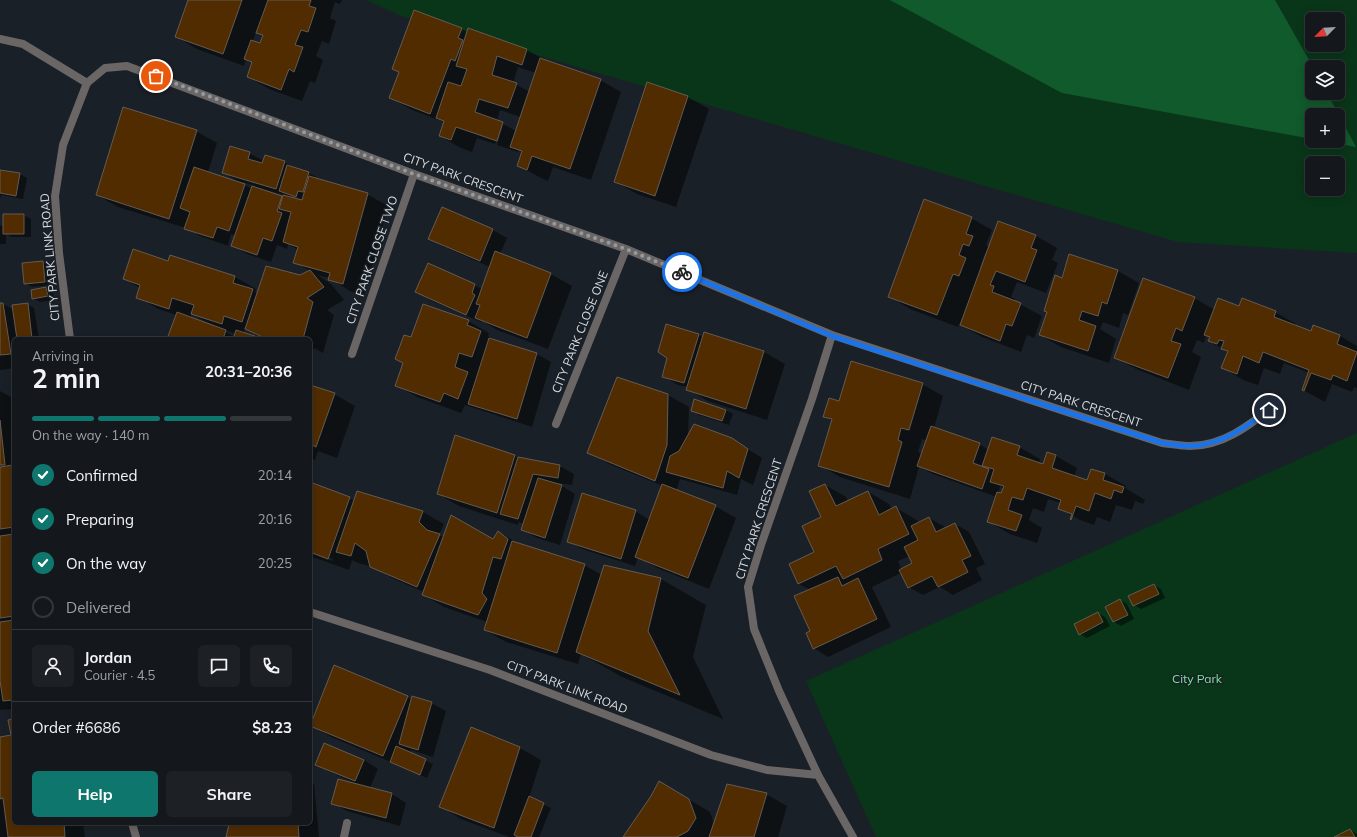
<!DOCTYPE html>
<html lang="en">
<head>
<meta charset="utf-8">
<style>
  :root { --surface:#14181d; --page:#1d2126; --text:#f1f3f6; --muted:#9da0a4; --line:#33373b; --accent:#0f766e }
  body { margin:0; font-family:Mulish,sans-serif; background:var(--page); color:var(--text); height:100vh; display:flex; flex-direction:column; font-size:15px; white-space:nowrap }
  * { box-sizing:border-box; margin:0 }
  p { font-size:13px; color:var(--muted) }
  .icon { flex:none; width:22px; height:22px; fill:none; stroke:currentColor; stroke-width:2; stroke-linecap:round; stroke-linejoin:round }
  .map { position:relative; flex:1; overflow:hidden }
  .side { position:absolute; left:12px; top:337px; width:300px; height:488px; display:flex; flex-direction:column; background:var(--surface); border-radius:6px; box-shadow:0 2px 10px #0003,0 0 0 1px var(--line) }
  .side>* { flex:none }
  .needle { width:26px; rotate:246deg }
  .buttons { position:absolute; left:1305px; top:12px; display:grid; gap:8px }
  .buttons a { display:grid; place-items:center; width:40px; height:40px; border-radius:6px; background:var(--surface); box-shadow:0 2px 10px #0003,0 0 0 1px var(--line); font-size:20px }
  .pin { position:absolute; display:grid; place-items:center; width:34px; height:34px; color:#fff; margin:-17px; border:2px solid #fff; border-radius:50%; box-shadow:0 1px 4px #0007 }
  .courier { position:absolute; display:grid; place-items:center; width:40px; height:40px; margin:-20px; border:3px solid #1a73e8; border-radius:50%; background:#fff; color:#222; box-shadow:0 1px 5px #0007 }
  .overview em { font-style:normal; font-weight:700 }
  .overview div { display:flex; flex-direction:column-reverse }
  .overview { display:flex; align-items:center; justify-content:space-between; height:68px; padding:0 20px }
  h1 { font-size:26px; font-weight:700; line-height:30px }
  .bar { display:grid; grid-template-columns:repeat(4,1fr); gap:6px 4px; align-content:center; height:48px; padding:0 20px }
  .bar i { height:5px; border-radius:3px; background:var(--line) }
  .bar .current { background:var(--accent) }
  .bar p { grid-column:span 4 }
  .line { display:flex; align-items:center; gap:10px; padding:0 20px; border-top:1px solid var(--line) }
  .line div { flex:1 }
  .round { display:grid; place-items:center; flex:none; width:42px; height:42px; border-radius:6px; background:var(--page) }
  ol { padding:0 20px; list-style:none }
  li { display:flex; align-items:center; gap:12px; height:44px }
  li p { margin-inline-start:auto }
  li .icon { padding:4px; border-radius:50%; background:var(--accent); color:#fff; stroke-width:4 }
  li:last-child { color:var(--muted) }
  li i { width:22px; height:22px; border:2px solid var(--line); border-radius:50% }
  .action { display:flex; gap:8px; margin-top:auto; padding:8px 20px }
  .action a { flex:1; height:46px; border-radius:6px; background:var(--accent); color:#fff; font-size:16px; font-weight:700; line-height:46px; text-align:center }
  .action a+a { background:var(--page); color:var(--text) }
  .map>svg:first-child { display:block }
</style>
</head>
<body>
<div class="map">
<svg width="1357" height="837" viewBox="0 0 1357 837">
  <rect width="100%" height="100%" fill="#1a2027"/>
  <path fill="#093619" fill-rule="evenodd" d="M366 0H1357V253L1178 242 399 15ZM1312 19H1338V45H1312ZM1312 67H1338V93H1312ZM1312 115H1338V141H1312ZM1312 163H1338V189H1312Z
    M1357 433V837H876L806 681Z"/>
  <path fill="#115a2c" d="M890 0H1275L1313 67H1312V93H1327L1356 147 1324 141H1338V115H1312V139L1062 93Z"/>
  <path fill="#0007" fill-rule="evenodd" d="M189 0H342L340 4 335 2 330 18 336 21 329 44 322 41 316 56 323 60 315 83 310 81 302 101 269 89 248 77 253 63 246 59 244 66 197 49 176 37ZM256 31 264 36 261 44 253 41Z
    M461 29 468 32 469 30 527 50 547 61 600 80 621 92 591 180 553 167 548 181 539 177 518 165 523 153 518 150V152L497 145 503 125H501L495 144 477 138 472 152 461 148 440 136 444 122 412 110 391 98ZM518 67 536 73 530 92 513 83ZM500 110 521 117 516 131 497 121Z
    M648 83 688 97 709 109 676 207 637 194 616 182Z
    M196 131 217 143 208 172 239 183V182L223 172 249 153 264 161 284 162 297 169 309 173 316 177 315 179 367 194 388 206 364 295 350 291 330 278 317 275 331 284 344 300 327 310 334 315 323 353 314 348 310 358V339H264L245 328 243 334 258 339H168L177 315 158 309 138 297 140 288 124 279 168 262 171 256 235 277 256 289 255 292 258 293 310 271 295 262 298 250 288 244 287 249 277 245 271 262 247 254 233 246 236 236 231 234 228 246 200 236 186 228 118 207 97 195ZM242 182 253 185 252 189 241 183ZM260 188 284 195V198L259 189ZM299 188 305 192V194L298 190ZM291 196 305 200 304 202 290 198ZM192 314 210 324 190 318ZM225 330 236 334 235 337 224 331Z
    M0 171 20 174 27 178 23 199 1 195 0 199Z
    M442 208 493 230 507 238 500 254 551 274 572 286 548 349 497 330 482 321 481 322 430 300 416 291 428 264 482 289 490 267 444 247 429 239Z
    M24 215 31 219V237H11L6 234V244H0V225L4 227Z
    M971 218 992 230 986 245 990 247 1036 236 1057 248 1052 260 1058 263 1046 293 1017 282 1011 297 1015 299 1014 301 1042 316 1034 338 1027 335 1021 352 982 337 959 324 958 327 910 309 890 297ZM985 253H987L982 268 980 267Z
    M1070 255 1118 271 1139 283 1128 315 1123 313 1119 328 1103 322 1100 329 1116 339 1109 363 1061 347 1040 335Z
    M43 262 50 266 52 285 32 287 25 283Z
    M46 288 53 293 54 300 40 302 33 298Z
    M1194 298 1215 310 1240 307 1275 312 1296 324 1295 326 1311 333 1314 326 1340 336 1357 346V388L1354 387 1352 392 1332 384 1325 402 1303 390 1309 373 1284 363 1280 374 1264 368 1258 385 1243 380 1222 367 1228 352 1209 341 1211 337 1206 335 1204 343 1197 340 1192 352 1201 357 1189 390 1136 369 1115 357Z
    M0 304H3L14 310 27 304 34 308 39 339H14V368L0 370Z
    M424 305 468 321 489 333 488 336 498 342 537 354 551 362 532 427 465 405 461 413 417 397 396 385Z
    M667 325 699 335 704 338 705 333 764 352 785 364 767 420 708 401 688 389V387L678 385 663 376 668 358Z
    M922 384 943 396 934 428 979 444 989 450 1019 447 1040 459 1039 463 1044 465 1048 453 1056 456 1077 468 1074 477 1088 482 1092 470 1105 474 1126 486 1125 488 1145 500 1143 504 1135 501 1132 510 1116 505 1110 522 1097 517 1094 525 1080 520 1059 508 1061 503 1048 499 1044 512 1033 508 1029 520 1042 528 1037 543 1010 534 989 522 997 497 933 474 919 467 910 499 840 477 819 465 832 421 824 416 840 402ZM922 439 927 441 922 454 918 452ZM1000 486 1004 488 1002 495 998 494Z
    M310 386 334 394 355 406 337 458 318 451 315 460 310 458Z
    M0 391 14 399V706L12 705V709L0 710Z
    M668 395 689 407 688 436 746 448 762 458 753 485 741 479 737 495 680 479 676 491 715 506 736 518 709 589 657 568 638 557 635 566 582 549 568 541 635 511 650 520 663 486 609 464 588 452Z
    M726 410 733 414 729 425 699 415 692 411Z
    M514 456 519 458 560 466 574 474 572 485 557 483 575 494 560 545 537 538 523 530 524 524 518 522V525L459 506 438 494Z
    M310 483 355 501 358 492 423 512 444 524 439 535 444 537 493 541 499 532 519 544 584 565 602 575 661 579 706 605 693 657 723 719 622 677 581 654 578 664 506 642 485 630 487 622 444 607 423 595 424 592 392 578 373 567 358 563 352 560 349 570 310 556V553L332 561 333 559 310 551Z
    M825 485 846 497 848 501 868 492 889 504 892 510 896 508 917 520 919 523 929 518 943 526 945 529 955 524 969 532 985 564 976 568 982 580 953 595 940 587 923 595 908 587 901 573 872 587 891 627 828 657 814 648 810 590 799 584 815 552 822 518ZM910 556 913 564 901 569 898 561Z
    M1154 585 1161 589 1165 598 1141 609 1134 605Z
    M1120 600 1127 604 1134 619 1121 626 1114 622 1106 607Z
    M1098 613 1105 617 1110 626 1087 638 1080 634Z
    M334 666 413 700 431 703 446 711 433 757 411 750 410 753 433 764 427 778 398 766 391 762 331 737 310 725Z
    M14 720V823H83L85 837H0V738L12 736Z
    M472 728 520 748 541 760 529 798 551 808 539 837H518L516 836V837H509L461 819 441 807Z
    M364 760 378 769 370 788 392 794 406 803 400 826 347 811 332 803 357 784 330 772 316 764Z
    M310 781 314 784 319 837H227L236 823H310Z
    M680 794 710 812 714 824 766 794 787 806 778 837H624Z
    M1350 830 1357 834V837H1337Z"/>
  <path fill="#512c00" stroke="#635b53" d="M188 0H242L223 54 175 37Z
    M268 0H311L309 6 316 8 308 32 301 30 295 45 303 47 294 72 289 69 281 90 247 77 252 62 244 59 251 40 260 43 263 35 256 33Z
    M414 10 462 28 458 38 463 40 455 61 451 59 430 114 389 98 399 72 392 69Z
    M468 28 527 49 522 65 497 56 492 75 517 83 508 108 479 99 475 112 503 122 497 141 456 127 451 140 439 136 444 121 436 118 448 82 461 86 467 69 456 66Z
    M540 58 601 79 570 169 532 156 527 170 517 166 522 151 510 147Z
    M647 82 688 96 655 196 614 182Z
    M123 107 197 130 169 219 96 195Z
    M230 146 250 152 248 159 262 163 265 155 285 161 276 189 222 173Z
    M287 165 309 172 303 192 298 191 296 197 279 191Z
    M194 167 245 184 229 231 217 227 213 238 184 229 190 212 180 208Z
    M0 170 20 173 16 196 0 193Z
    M309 176 368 193 343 284 328 280 330 273 293 263 298 247 283 242 291 212 279 209 283 195 302 200Z
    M252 186 282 196 277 211 282 213 272 241 263 238 257 255 231 246Z
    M924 199 972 217 966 234 973 236 969 246 963 244 959 255 966 258 959 276 953 274 937 315 888 297Z
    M442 207 493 229 480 261 428 239Z
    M3 214H24V234H3Z
    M998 221 1036 235 1031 248 1037 250 1025 282 996 271 990 285 994 286 992 292 1021 303 1012 326 1006 324 1000 341 960 325Z
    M133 249 168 261 170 255 235 276 233 283 253 289 242 322 224 316 222 324 191 314 194 305 172 298 169 309 136 298 140 285 123 279Z
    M495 251 551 273 527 338 475 318 480 305 476 304Z
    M1069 254 1118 270 1107 304 1102 302 1098 316 1082 311 1079 320 1096 326 1088 351 1039 335 1047 312 1044 311 1055 275 1062 278Z
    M43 261 45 282 24 284 22 263Z
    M428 263 475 284 472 293 475 295 466 315 415 292Z
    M266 266 300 275 310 270 324 287 307 298 313 302 303 339H297L293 337 292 339H267L245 329Z
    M1143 278 1195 297 1182 331 1176 328 1171 341 1181 344 1168 378 1114 358Z
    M46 287 48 296 32 299 31 290Z
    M1218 298 1239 306 1242 298 1276 311 1274 317 1311 331 1313 325 1340 335 1337 344 1357 352 1347 381 1333 375 1331 380 1311 373 1304 391 1302 390 1309 370 1263 352 1259 363 1243 356 1237 374 1221 368 1228 351 1221 349 1224 341 1219 340 1217 344 1208 341 1210 337 1204 335Z
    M0 303H3L11 354 0 355Z
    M28 303 32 339H17L12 305Z
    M423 304 469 320 467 325 481 331 472 357 459 353 455 367 468 372 458 399 444 393 440 402 395 386 403 363 395 359 404 335 411 337Z
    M177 312 226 330 223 339H167Z
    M666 324 699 334 684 383 662 377 667 358 658 352Z
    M236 330 255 336 254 339H233Z
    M704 332 764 351 746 409 686 390Z
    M489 338 537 353 517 419 468 404Z
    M851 361 923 383 909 430 901 428 898 440 902 442 889 487 818 466 832 419 823 417 829 398 839 401Z
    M617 377 668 394 667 445 655 481 587 453Z
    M310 385 335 393 316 447 310 444Z
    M694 399 726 410 722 421 691 411Z
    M0 420 5 465H0Z
    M694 424 732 438 748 449 739 478 727 471 723 488 666 472 670 456 679 451Z
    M931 426 980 443 973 463 989 469 982 489 917 466Z
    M455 435 515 455 497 513 437 494Z
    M992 437 1020 446 1017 455 1043 464 1047 452 1056 455 1052 468 1087 480 1091 469 1105 473 1103 480 1124 487 1122 493 1114 490 1111 499 1095 493 1089 511 1076 506 1071 520 1070 519 1072 514 1058 509 1061 500 1027 488 1023 500 1012 497 1008 510 1022 515 1016 531 987 522 997 492 1001 493 1004 486 990 482 994 469 982 466Z
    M518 457 560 465 558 478 533 474 518 519 500 514Z
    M13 465 14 527 0 529V467Z
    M538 478 562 485 545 538 521 530Z
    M310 482 350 497 328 559 310 552Z
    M662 484 716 505 688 578 635 557Z
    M825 484 836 506 868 491 879 515 896 506 909 534 878 549 882 560 843 579 836 566 798 584 789 564 814 552 802 526 821 517 809 491Z
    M357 491 423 511 419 522 427 530 440 534 417 587 370 567 366 551 355 543 351 556 336 552Z
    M582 493 636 510 621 559 567 542Z
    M451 515 493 539 498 531 508 539 501 559 493 557 482 593 487 599 478 615 422 595Z
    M929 517 936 532 955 523 971 556 962 560 968 572 938 587 932 576 908 588 899 570 912 563 904 547 918 540 911 526Z
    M14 534V616L0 618V536Z
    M512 541 585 564 557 653 484 630Z
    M604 565 661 578 648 631 680 695 576 652Z
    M838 577 842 586 858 578 877 619 813 649 806 633 810 631 794 596Z
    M1154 584 1159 594 1133 606 1128 596Z
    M1120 599 1128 615 1113 622 1105 607Z
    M1098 612 1103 622 1079 635 1074 624Z
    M14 620V700L3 701 0 681V622Z
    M334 665 408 696 383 756 310 726Z
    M412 696 432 702 418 750 399 744Z
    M14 719V823H64L65 837H8L3 798 0 799V737L11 735 8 720Z
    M471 727 520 747 494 828 439 807Z
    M324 743 364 760 355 781 315 765Z
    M396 746 426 759 420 775 390 762Z
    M338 779 392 793 386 818 331 804Z
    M659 781 689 799 696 818 688 831 677 837H623L651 796Z
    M727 784 767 793 754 837H709Z
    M529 796 544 803 531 837H518L514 835Z
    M233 823H298L299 837H226L229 824Z
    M1350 829 1355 837H1334Z"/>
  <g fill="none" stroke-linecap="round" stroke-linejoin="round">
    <path stroke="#6b6666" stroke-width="8" d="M0 39 23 44 87 83
      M344 837 347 823"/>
    <path stroke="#6b6666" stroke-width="8" d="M832 335 812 399 761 545 748 587 754 629 779 691 818 775 853 837
      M70 339 59 253 55 196 63 145 87 83 105 68 127 66 414 174 626 249 832 335 1162 443C1171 444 1181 446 1190 446 1225 446 1252 423 1278 403
      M352 354 414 174
      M556 424 626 249
      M310 612 490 670 711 755 767 770 818 775
      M132 823 136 837"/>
  </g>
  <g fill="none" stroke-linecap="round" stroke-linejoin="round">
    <path stroke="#959a9f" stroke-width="4" stroke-dasharray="0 7.2" d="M156 76 414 174 626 249 682 272"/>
    <path stroke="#1a73e8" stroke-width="5" d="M682 272 832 336 1162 443C1171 444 1180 446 1189 446 1220 446 1246 427 1269 410"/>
  </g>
  <g text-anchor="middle" stroke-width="3" stroke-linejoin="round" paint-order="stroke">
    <g font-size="12" fill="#d7dce0" stroke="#1a2027">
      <text transform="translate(463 178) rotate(20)" y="4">CITY PARK CRESCENT</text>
      <text transform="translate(50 257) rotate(-95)" y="4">CITY PARK LINK ROAD</text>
      <text transform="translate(372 260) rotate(-71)" y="4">CITY PARK CLOSE TWO</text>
      <text transform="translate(580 332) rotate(-68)" y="4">CITY PARK CLOSE ONE</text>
      <text transform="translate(1081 404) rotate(18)" y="4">CITY PARK CRESCENT</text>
      <text transform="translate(759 519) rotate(-72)" y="4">CITY PARK CRESCENT</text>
      <text transform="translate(567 687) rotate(21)" y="4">CITY PARK LINK ROAD</text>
    </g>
    <g font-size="12" fill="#75e995" stroke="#1a2027">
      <text x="1197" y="683">City Park</text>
    </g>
  </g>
</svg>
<div class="buttons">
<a><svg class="needle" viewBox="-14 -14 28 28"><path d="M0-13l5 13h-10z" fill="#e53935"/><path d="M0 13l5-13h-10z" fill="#9da0a4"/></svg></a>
<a><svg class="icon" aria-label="layers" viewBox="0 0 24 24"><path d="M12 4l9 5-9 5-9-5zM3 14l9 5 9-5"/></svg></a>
<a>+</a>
<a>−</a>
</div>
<div class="pin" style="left:156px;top:76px;background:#ea580c"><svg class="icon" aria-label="bag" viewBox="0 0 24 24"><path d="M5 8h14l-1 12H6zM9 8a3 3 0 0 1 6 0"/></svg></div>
<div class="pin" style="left:1269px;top:410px;background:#1f2937"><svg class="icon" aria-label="home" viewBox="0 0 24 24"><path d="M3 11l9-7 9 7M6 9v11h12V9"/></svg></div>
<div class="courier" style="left:682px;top:272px"><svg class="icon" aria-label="bike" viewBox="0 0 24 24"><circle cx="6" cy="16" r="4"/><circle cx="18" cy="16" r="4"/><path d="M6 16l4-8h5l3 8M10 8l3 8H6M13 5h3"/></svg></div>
<section class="side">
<div class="overview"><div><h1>2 min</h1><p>Arriving in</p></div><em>20:31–20:36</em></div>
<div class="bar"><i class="current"></i><i class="current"></i><i class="current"></i><i></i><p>On the way · 140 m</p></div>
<ol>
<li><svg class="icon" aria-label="check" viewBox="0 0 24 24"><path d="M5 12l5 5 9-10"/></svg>Confirmed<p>20:14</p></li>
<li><svg class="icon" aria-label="check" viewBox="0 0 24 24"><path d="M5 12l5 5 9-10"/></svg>Preparing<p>20:16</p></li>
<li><svg class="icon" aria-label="check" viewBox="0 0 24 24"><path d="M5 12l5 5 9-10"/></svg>On the way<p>20:25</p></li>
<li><i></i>Delivered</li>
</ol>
<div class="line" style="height:72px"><a class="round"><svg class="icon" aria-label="person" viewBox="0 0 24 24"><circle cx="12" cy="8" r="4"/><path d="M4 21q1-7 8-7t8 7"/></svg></a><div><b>Jordan</b><p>Courier · 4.5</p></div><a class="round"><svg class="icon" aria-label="chat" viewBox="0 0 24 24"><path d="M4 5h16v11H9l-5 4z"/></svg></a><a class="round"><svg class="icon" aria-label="phone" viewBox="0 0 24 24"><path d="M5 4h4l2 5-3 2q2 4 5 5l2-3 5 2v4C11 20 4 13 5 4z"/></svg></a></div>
<div class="line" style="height:52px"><div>Order #6686</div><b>$8.23</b></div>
<div class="action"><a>Help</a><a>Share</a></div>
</section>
</div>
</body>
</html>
